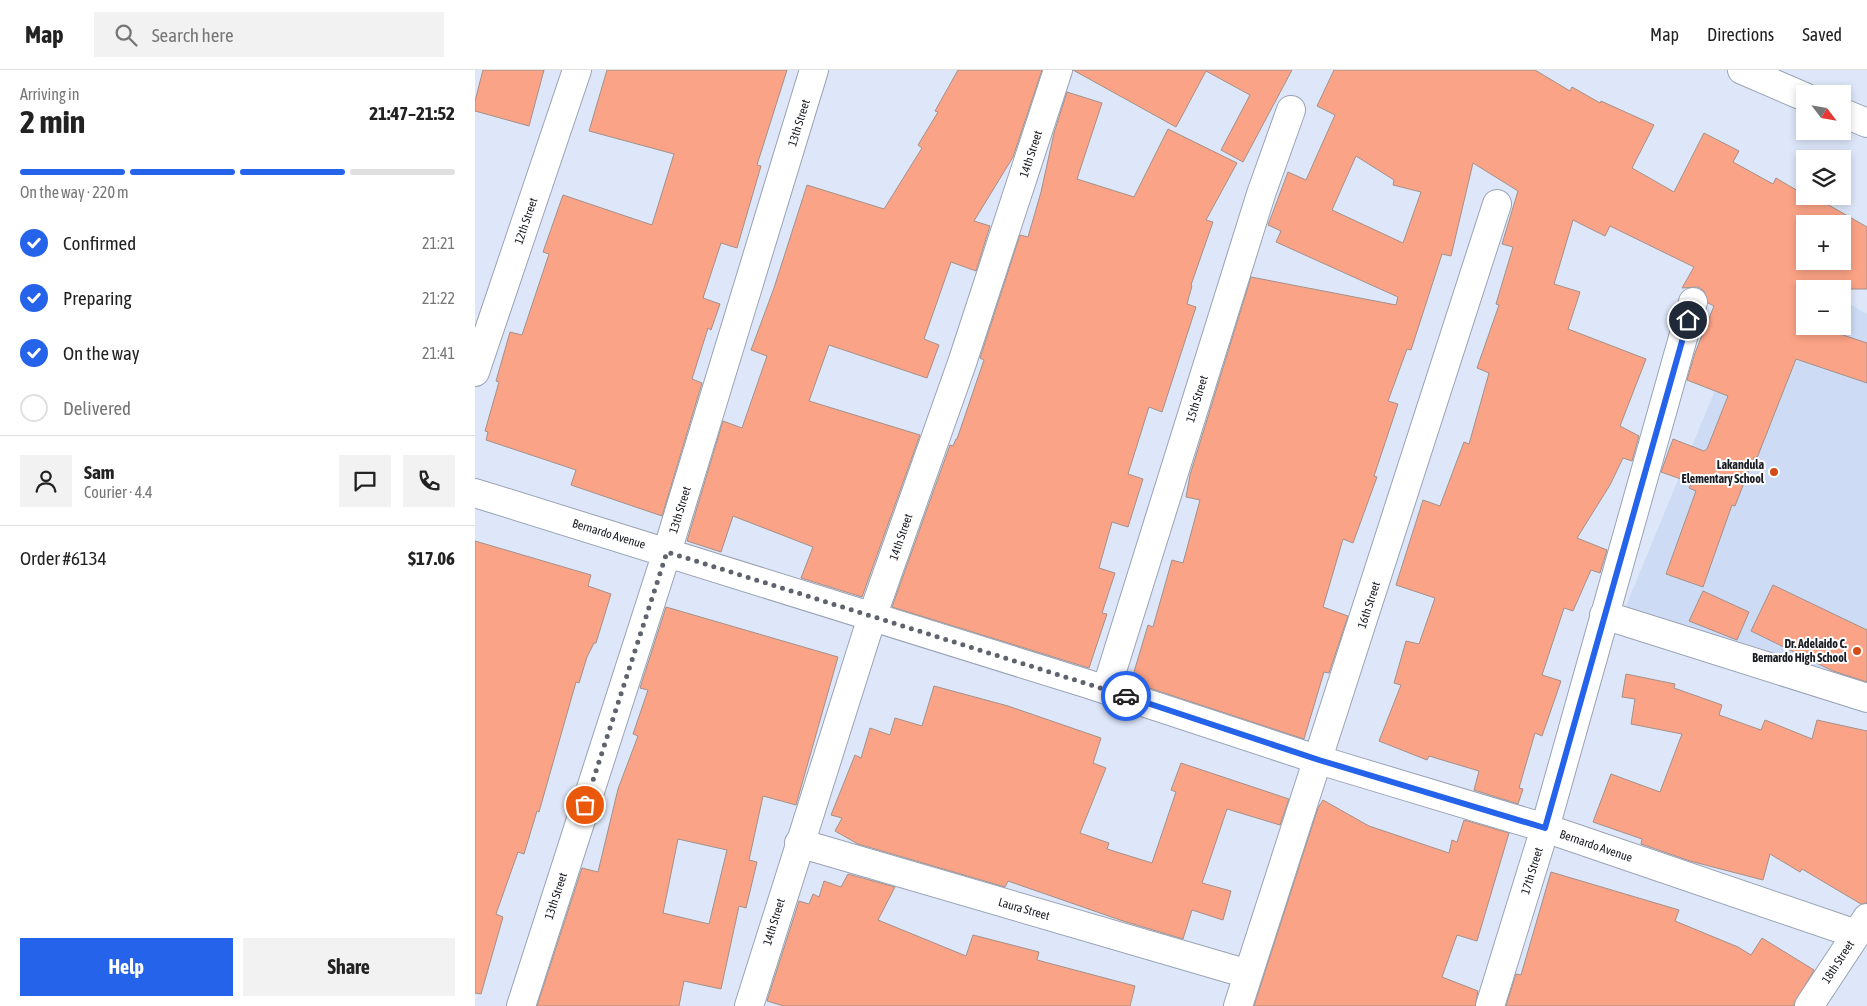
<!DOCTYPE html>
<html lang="en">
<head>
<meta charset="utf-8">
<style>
  :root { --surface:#fff; --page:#f2f2f2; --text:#222; --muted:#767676; --line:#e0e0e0; --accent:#2563eb }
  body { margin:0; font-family:"Asap Condensed",sans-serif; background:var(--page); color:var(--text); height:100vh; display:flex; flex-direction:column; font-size:19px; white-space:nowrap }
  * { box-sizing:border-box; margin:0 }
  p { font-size:16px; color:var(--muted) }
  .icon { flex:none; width:28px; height:28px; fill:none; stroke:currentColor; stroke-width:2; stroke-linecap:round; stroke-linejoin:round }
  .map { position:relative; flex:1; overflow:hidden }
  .sheet { display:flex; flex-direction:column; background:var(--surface); width:475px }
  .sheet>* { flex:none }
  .needle { width:32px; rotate:121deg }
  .buttons { position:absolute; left:1321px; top:15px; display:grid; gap:10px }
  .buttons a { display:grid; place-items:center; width:55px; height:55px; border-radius:0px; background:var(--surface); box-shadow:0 2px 8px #0003; font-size:25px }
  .pin { position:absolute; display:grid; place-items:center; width:42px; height:42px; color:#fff; margin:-21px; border:2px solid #fff; border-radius:50%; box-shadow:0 1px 5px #0007 }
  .courier { position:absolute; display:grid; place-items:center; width:50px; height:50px; margin:-25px; border:4px solid #2563eb; border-radius:50%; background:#fff; color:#222; box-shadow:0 1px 6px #0007 }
  .head em { font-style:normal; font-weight:700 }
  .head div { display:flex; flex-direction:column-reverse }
  .head { display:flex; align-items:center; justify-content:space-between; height:85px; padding:0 20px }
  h1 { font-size:32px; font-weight:700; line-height:38px }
  .bar { display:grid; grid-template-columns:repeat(4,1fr); gap:8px 5px; align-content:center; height:60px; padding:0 20px }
  .bar i { height:6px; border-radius:4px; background:var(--line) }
  .bar .on { background:var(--accent) }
  .bar p { grid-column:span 4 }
  .line { display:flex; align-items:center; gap:12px; padding:0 20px; border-top:1px solid var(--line) }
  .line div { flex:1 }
  .round { display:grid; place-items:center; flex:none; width:52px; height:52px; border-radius:0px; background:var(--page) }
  ol { padding:0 20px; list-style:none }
  li { display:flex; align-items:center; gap:15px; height:55px }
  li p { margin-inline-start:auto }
  li .icon { padding:5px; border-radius:50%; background:var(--accent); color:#fff; stroke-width:4 }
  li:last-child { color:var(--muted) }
  li i { width:28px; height:28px; border:2px solid var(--line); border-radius:50% }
  .primary-button { display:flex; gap:10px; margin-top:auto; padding:10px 20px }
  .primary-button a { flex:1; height:58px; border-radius:0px; background:var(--accent); color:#fff; font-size:20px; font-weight:700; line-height:58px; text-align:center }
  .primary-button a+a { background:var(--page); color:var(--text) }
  header { display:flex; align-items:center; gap:30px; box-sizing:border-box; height:70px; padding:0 25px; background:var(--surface); border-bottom:1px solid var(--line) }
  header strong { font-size:24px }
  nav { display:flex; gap:28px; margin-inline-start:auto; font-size:18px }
  .search { width:350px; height:45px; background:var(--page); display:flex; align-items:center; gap:12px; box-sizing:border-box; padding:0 18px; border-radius:0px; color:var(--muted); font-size:19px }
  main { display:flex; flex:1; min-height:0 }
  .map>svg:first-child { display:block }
</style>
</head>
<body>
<header>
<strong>Map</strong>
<div class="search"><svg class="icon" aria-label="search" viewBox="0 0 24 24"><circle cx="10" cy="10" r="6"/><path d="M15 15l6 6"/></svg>Search here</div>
<nav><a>Map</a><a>Directions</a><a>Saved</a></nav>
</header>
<main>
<section class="sheet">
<div class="head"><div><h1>2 min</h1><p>Arriving in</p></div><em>21:47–21:52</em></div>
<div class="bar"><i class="on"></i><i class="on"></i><i class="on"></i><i></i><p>On the way · 220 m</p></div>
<ol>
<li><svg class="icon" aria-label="check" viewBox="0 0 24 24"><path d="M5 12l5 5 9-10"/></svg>Confirmed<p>21:21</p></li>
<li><svg class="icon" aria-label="check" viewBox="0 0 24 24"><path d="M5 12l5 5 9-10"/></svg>Preparing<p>21:22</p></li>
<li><svg class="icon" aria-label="check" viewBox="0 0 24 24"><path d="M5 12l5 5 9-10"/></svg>On the way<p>21:41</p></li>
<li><i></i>Delivered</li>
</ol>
<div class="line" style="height:90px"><a class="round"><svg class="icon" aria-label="person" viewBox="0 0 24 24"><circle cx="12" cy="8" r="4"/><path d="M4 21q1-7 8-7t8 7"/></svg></a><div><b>Sam</b><p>Courier · 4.4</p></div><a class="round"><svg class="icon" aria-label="chat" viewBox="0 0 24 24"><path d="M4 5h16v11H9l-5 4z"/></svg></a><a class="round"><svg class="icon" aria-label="phone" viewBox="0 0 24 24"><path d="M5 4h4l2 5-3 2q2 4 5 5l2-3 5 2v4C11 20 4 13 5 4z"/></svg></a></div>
<div class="line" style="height:65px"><div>Order #6134</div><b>$17.06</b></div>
<div class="primary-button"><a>Help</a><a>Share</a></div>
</section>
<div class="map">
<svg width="1392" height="936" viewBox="0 0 1392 936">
  <rect width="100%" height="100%" fill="#dde7f9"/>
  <path fill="#cedbf4" d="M1295 187 1330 219V256H1368V230L1392 244V626L1146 548Z"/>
  <path fill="#fba386" stroke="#a49089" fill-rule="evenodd" d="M8 0H69L54 56 0 41V31Z
    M132 0H312L282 95 286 96 262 178 246 173 228 228 245 234 236 260 233 258 217 309 227 313 187 446 96 415 101 400 11 370 13 362 10 361 24 312 21 311 35 262 47 265 74 184 68 182 88 125 177 155 199 84 114 61Z
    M483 0H567L538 87 499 151 515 156 501 201 476 192 449 269 464 275 452 308 354 275 334 331 445 365 387 527 326 508 338 477 258 446 246 482 212 471 248 351 267 358 292 286 276 280 299 218 332 115 409 139 447 78 443 75 463 42 460 41Z
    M598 0H817L768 92 746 80 775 25 731 1 701 57Z
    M859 0H1060L1095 21 1097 17 1125 33 1126 31 1179 55 1157 98 1199 122 1229 63 1264 81 1258 92 1298 114 1301 108 1323 121 1324 118 1330 122V126H1338L1392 157V219H1330V256H1341L1392 273V313L1321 289 1282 388 1279 387 1260 436 1257 435 1228 517 1191 504 1221 421 1214 418 1217 413 1186 402 1198 369 1229 381 1232 379 1253 326 1212 310 1220 283 1239 236 1233 233 1229 221 1223 217 1207 218 1219 197 1135 156 1130 166 1098 150 1079 214 1105 222 1093 259 1171 289 1145 356 1164 366 1157 391 1148 388 1135 415 1102 468 1132 480 1125 503 1116 500 1098 541 1089 538 1067 605 1086 611 1067 666 1060 663 1044 718 1048 719 1043 734 999 720 1004 701 954 686 952 690 904 671 926 615 919 613 931 571 944 574 960 528 921 515 948 430 965 436 989 372 994 374 1014 303 1002 298 1024 235 1021 234 1038 177 1027 174 1043 121 998 93 976 186 967 184 936 280 932 279 913 331 923 334 899 406 902 407 878 473 868 469 848 537 873 546 854 603 849 602 829 669 656 612 673 555 678 557 697 490 708 493 725 430 711 427 715 405 776 207 921 235 923 227 801 172 806 161 793 155 813 102 831 110 860 45 842 36ZM881 86 919 110 918 115 946 122 928 173 857 140ZM1330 154H1368V191H1330Z
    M592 22 627 33 602 109 659 127 693 59 762 93 731 150 738 152 716 215 717 216 712 234 721 237 687 342 674 337 653 404 668 409 653 457 637 452 624 498 640 503 627 543 632 544 614 598 417 537 475 375 478 376 481 369H482L509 290 505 288 545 165 553 167 566 122 579 63Z
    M0 471 116 505 113 516 136 524 121 573H119L112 587 104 613 101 612 64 742 62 741 49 784 43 782 21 844 28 847 6 924 0 923Z
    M1298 515 1392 560V612L1358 601 1276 561Z
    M1228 521 1274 542 1262 570 1214 551Z
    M191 537 363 587 321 735 288 726 274 790 282 792 271 838 264 836 246 919 209 911 204 936H62L107 798 123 802 143 719 163 666 158 664 173 620 165 618ZM203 769 252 780 234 854 188 843Z
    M1151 604 1200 614 1199 618 1247 635 1244 645 1286 660 1290 650 1337 669 1342 650 1392 661V833L1386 834 1327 799 1325 802 1295 784 1288 810 1215 791 1166 774 1167 769 1118 752 1136 704 1185 722 1207 664 1156 654 1160 629 1147 627Z
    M459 616 533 636 626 668 618 693 631 698 605 763 634 773 632 779 677 793 701 722 696 720 706 693 814 729 805 755 752 739 727 813 756 821 748 850 717 840 708 869 648 851 533 811 530 817 383 774 360 761 367 748 356 745 380 685 386 688 395 658 415 665 420 648 447 656Z
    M848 730 894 756 974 783 977 770 982 772 989 750 1034 763 1002 871 982 865 967 907 1003 921 1000 936H779L843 738Z
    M1076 802 1204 840 1200 851 1263 877 1276 885 1287 868 1339 900 1318 936H1031L1041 904 1046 905Z
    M373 804 420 817 403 850 491 886 498 865 564 882 562 890 660 916 655 936H309L292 931 324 831 334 834 338 824 344 827 349 811 366 817Z"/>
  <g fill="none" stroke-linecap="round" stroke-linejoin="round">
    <g stroke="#9aa3b4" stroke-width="30">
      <path id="minor" d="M0 302 102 0
        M0 423 613 614 844 690 1070 758 1381 864
        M1129 545 1392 628
        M631 620 786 124 816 40
        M324 773 773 904
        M46 936 192 482 339 0
        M274 936 397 547 487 293 583 0
        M763 936 1022 134
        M1015 936 1070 758 1218 232
        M1334 936 1392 848"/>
    </g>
    <g stroke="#9aa3b4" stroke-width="30">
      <path id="major" d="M1267 0 1330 27
        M1368 43 1392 53"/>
    </g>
    <use href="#minor" stroke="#fff" stroke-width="28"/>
    <use href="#major" stroke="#fff" stroke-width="28"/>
  </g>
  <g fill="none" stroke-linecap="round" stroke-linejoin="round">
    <path stroke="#5e636e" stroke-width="5" stroke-dasharray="0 9" d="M110 735 192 482 651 626"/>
    <path stroke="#2563eb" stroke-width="6" d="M651 626 844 690 1070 758 1213 250"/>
  </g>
  <g fill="#d44d18" stroke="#fff" stroke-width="2">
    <circle cx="1299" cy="402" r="5"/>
    <circle cx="1382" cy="581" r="5"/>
  </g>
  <g text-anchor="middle" stroke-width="4" stroke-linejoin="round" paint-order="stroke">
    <g font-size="12" fill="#191c23" stroke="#fff">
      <text transform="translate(324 53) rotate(-73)" y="4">13th Street</text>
      <text transform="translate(556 84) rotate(-72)" y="4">14th Street</text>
      <text transform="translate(51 151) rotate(-71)" y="4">12th Street</text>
      <text transform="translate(722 329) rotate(-73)" y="4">15th Street</text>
      <text transform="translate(205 440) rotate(-73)" y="4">13th Street</text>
      <text transform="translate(134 464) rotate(17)" y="4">Bernardo Avenue</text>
      <text transform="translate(426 467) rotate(-71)" y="4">14th Street</text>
      <text transform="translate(894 535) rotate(-72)" y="4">16th Street</text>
      <text transform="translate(1121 776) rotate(19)" y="4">Bernardo Avenue</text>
      <text transform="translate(1057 801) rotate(-73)" y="4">17th Street</text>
      <text transform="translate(81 826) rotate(-72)" y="4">13th Street</text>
      <text transform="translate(549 839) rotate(16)" y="4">Laura Street</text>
      <text transform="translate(299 852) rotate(-73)" y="4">14th Street</text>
      <text transform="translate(1363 892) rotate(-57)" y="4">18th Street</text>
    </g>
    <g font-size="12" font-weight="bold" fill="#191c23" stroke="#fff" text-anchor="end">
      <text x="1289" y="399">Lakandula<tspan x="1289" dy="14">Elementary School</tspan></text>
      <text x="1372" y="578">Dr. Adelaido C.<tspan x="1372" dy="14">Bernardo High School</tspan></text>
    </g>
  </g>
</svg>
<div class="buttons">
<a><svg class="needle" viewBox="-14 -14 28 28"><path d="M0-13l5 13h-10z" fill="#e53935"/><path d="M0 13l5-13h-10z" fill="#767676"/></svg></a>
<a><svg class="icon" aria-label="layers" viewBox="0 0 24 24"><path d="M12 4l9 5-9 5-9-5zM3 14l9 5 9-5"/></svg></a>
<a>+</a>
<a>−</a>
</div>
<div class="pin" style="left:110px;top:735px;background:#ea580c"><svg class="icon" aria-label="bag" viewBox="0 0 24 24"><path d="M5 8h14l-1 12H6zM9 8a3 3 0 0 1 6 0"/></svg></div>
<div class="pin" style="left:1213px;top:250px;background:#1f2937"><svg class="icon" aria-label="home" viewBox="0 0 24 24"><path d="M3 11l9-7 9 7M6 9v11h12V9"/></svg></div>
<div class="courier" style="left:651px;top:626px"><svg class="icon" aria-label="car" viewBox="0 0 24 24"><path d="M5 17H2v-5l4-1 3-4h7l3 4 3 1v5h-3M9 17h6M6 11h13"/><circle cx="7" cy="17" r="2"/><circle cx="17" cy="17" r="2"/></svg></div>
</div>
</main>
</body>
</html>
